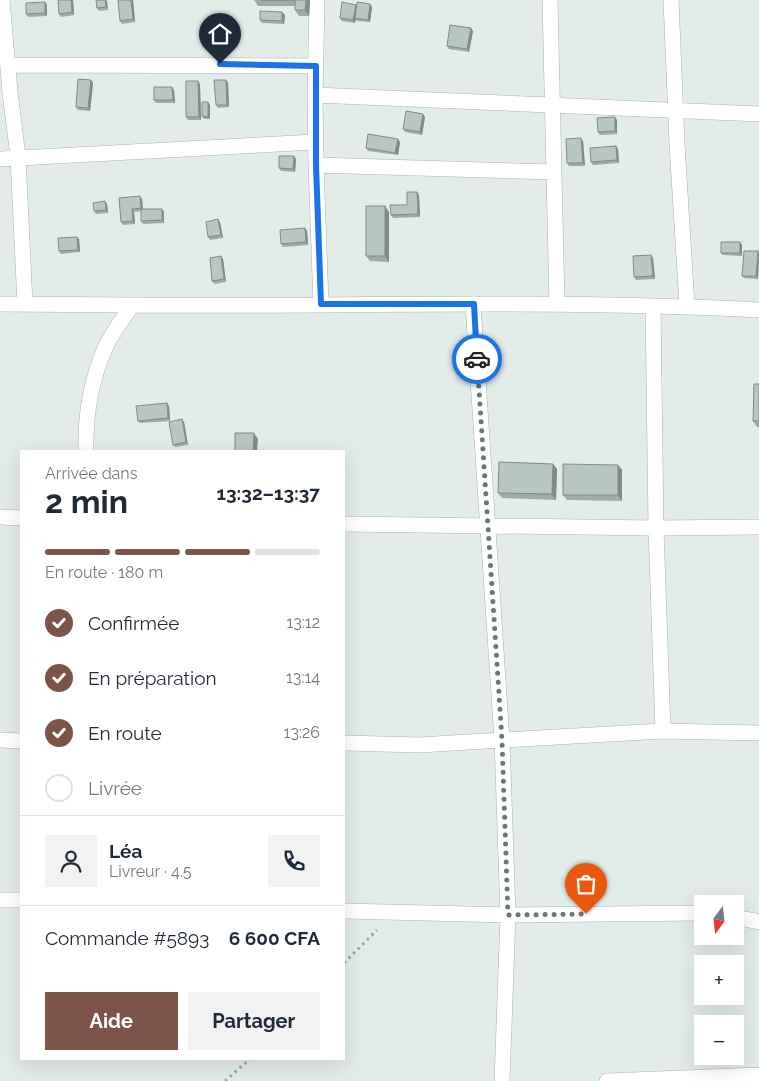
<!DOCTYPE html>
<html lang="fr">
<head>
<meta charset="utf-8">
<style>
  :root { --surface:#fff; --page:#f2f2f3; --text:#1f2937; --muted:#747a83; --line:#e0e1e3; --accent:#7c5449 }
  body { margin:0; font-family:Raleway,sans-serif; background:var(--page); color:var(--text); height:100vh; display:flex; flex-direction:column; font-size:19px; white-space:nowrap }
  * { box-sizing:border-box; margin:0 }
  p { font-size:16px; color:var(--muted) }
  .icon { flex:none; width:28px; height:28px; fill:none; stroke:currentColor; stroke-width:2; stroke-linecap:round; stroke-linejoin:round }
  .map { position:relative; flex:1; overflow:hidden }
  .sheet { position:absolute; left:20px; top:450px; width:325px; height:610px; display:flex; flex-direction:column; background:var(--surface); border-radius:0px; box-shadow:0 5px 20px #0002 }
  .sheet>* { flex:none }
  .needle { width:32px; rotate:195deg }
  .controls { position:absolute; left:694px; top:895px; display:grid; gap:10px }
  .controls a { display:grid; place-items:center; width:50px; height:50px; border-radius:0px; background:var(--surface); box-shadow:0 5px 20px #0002; font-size:25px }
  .pin { position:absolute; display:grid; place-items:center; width:42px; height:42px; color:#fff; margin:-51px -21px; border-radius:50% 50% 50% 0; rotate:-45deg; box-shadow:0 0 5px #0007 }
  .pin .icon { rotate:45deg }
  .courier { position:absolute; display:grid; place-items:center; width:50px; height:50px; margin:-25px; border:4px solid #1a73e8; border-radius:50%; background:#fff; color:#222; box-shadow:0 1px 6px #0007 }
  .summary em { font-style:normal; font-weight:700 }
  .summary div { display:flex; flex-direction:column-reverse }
  .summary { display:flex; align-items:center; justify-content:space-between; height:85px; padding:0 25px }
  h1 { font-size:32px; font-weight:700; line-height:38px }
  .bar { display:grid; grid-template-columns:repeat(4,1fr); gap:8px 5px; align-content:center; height:60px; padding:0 25px }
  .bar i { height:6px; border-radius:4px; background:var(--line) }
  .bar .on { background:var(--accent) }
  .bar p { grid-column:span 4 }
  .line { display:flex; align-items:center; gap:12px; padding:0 25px; border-top:1px solid var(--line) }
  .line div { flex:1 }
  .round { display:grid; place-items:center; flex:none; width:52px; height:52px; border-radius:0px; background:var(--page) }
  ol { padding:0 25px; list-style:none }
  li { display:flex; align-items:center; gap:15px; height:55px }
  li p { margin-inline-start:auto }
  li .icon { padding:5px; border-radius:50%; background:var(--accent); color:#fff; stroke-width:4 }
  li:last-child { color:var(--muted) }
  li i { width:28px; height:28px; border:2px solid var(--line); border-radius:50% }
  .action { display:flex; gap:10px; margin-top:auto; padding:10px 25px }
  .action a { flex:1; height:58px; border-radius:0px; background:var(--accent); color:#fff; font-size:20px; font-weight:700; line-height:58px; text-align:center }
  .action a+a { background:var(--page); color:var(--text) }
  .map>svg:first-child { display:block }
</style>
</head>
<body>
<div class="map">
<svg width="759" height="1081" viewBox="0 0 759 1081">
  <rect width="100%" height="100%" fill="#e3ece8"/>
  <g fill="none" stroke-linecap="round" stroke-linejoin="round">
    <g stroke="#a6b4af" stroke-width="16">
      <path id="street" d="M2 0 10 92 18 157 25 304
        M317 0 315 95 316 165 321 304
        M550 0 557 304
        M671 0 677 144 687 306
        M8 65 316 66
        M315 95 759 114
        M0 159 315 142
        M316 165 554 172
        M0 304 132 305
        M86 451C85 416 91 381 105 348 112 333 123 319 132 305 341 307 550 299 759 310
        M0 517 21 518
        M344 524 656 528 653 306
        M663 731 759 733
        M0 740 21 741
        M344 743 419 745 502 740 473 304
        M0 900H21
        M344 911 508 915 702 913
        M735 917 759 922
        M502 1081 508 915 502 740 663 731 656 528 759 527
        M607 1081 759 1075"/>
    </g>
    <path stroke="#84afa3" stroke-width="3" stroke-dasharray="2.5 4" stroke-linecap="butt" d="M344 963 377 930
      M225 1081 250 1059"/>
    <use href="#street" stroke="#fff" stroke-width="15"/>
  </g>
  <path fill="#9eaba6" d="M58 0H73L74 15 61 17 59 14Z
    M96 0H106L107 1 108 10 99 11 97 8Z
    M133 0 135 22 122 24 120 21Z
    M254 0H310L309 16H299L295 10V6H258Z
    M370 4 372 7 370 22 357 21 356 19 355 23 342 21 340 18 357 6Z
    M47 5V16L28 17 26 14Z
    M282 12 285 15 284 24 262 23 260 20Z
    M471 28 473 31 469 52 449 49 447 46Z
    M91 80 93 83 90 111 78 110 76 107Z
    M226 80 228 83 229 107 218 108 216 105Z
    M200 84 201 120H188L186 117Z
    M172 87 174 90 175 103H156L154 100Z
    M208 102 210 105V119H204L202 116Z
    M423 114 425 117 422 135 405 132 403 129Z
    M617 120V134L600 135 598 132Z
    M583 141 585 166H569L567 163Z
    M400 142 398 155 368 151 366 148Z
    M616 146 618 149 619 163 593 165 591 162Z
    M296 159 295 172 281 171 279 168Z
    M417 192 419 195 420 217 393 218 391 215 407 205Z
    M119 198 142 199 143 209H162L164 212V223L143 224 141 221V211L134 212 135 224 123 225 121 222Z
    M105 201 107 204 108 213 96 214 94 211Z
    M385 206 389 212V262L370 261 366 256Z
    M218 219 220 222 223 238 210 240 208 237Z
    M305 228 307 231 308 245 283 247 281 244Z
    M77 237 79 239 80 252 61 254 59 251Z
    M740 242 742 245V256L723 255 721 253Z
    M759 253 758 279 744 278 742 276Z
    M651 255 653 258 655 279 636 280 634 277Z
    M221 256 223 259 226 282 215 284 212 281Z
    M759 384V427H757L753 421Z
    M167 403 169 406 170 421 140 423 138 421Z
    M184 422 188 445 175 447 173 445Z
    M553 464 557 469 556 500 502 498 498 493Z
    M618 465 622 470V501L567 500 563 495Z"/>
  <path fill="#818b87" d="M71 0H73L74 15 72 12Z
    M105 0 107 1 108 10 106 7Z
    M131 0H133L135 22 133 19Z
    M306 0H310L309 16 305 10Z
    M45 2 47 5V16L45 13Z
    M370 4 372 7 370 22 368 20Z
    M356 5 358 8 355 23 353 20Z
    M282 12 285 15 284 24 282 21Z
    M471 28 473 31 469 52 467 49Z
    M91 80 93 83 90 111 88 108Z
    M226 80 228 83 229 107 227 105Z
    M198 81 200 84 201 120 199 117Z
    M172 87 174 90 175 103 173 100Z
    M208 102 210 105V119L208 117Z
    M423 114 425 117 422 135 420 132Z
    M615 117 617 120V134L615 131Z
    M581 138 583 141 585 166 583 163Z
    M398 139 400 142 398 155 395 153Z
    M616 146 618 149 619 163 617 160Z
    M294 156 296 159 295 172 293 169Z
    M417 192 419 195 420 217 418 214Z
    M140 196 142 199 143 211 141 208Z
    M105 201 107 204 108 213 106 210Z
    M385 206 389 212V262L385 256Z
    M132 209 134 212 135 224 133 221Z
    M162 209 164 212V223L162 220Z
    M218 219 220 222 223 238 221 235Z
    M305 228 307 231 308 245 306 242Z
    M77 237 79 239 80 252 78 250Z
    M740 242 742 245V256L740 253Z
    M758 251 759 253 758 279 756 276Z
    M651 255 653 258 655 279 653 276Z
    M221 256 223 259 226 282 224 279Z
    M167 403 169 406 170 421 168 418Z
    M182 419 184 422 188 445 186 442Z
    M254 433 258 439 257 451H253Z
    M553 464 557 469 556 500 552 494Z
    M618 465 622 470V501L618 495Z"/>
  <path fill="#b8c7c1" stroke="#818b87" d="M58 0H71L72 12 59 14Z
    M96 0H105L106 7 97 8Z
    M118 0H131L133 19 120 21Z
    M261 0H306L305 10H295V0Z
    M45 2V13L26 14V3Z
    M342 2 356 5 353 20 340 18Z
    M357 2 370 4 368 20 355 18Z
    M260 11 282 12V21L260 20Z
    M450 25 471 28 467 49 447 46Z
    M78 79 91 80 88 108 76 107Z
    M214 80H226L227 105H216Z
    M186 81H198L199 117H186Z
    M154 87H172L173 100H154Z
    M202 102H208V117L202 116Z
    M406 111 423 114 420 132 403 129Z
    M615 117V131L598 132 597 118Z
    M368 134 398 139 395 153 366 148Z
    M581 138 583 163H567L566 139Z
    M616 146 617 160 591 162 590 148Z
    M279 156H294L293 169 279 168Z
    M407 192H417L418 214 391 215 390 205H407Z
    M140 196 141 208 132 209 133 221 121 222 119 198Z
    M105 201 106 210 94 211 93 203Z
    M366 206H385V256H366Z
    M141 209H162V220L141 221Z
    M218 219 221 235 208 237 206 222Z
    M305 228 306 242 281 244 280 230Z
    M77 237 78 250 59 251 58 238Z
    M721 242H740V253H721Z
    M744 251H758L756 276H742Z
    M651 255 653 276 634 277 633 256Z
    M221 256 224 279 212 281 210 258Z
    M754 384H759V421H753Z
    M167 403 168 418 138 421 136 406Z
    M182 419 186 442 173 445 169 422Z
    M235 433H254L253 451H235Z
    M499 462 553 464 552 494 498 493Z
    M563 464 618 465V495H563Z"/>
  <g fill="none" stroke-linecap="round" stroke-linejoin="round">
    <path stroke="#667a75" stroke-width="5" stroke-dasharray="0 9" d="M477 359 502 740 508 915 586 914"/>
    <path stroke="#1a73e8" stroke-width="6" d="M220 64 316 66V165L321 304H474L477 359"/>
  </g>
</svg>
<div class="controls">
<a><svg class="needle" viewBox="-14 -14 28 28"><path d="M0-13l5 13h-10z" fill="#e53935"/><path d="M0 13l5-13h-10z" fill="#747a83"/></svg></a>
<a>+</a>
<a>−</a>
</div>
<div class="pin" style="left:586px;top:914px;background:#ea580c"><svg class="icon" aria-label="bag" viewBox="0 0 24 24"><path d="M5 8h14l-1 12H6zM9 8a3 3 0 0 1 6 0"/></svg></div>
<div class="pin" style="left:220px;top:64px;background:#1f2937"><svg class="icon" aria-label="home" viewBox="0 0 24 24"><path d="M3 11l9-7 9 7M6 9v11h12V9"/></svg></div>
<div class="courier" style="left:477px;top:359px"><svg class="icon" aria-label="car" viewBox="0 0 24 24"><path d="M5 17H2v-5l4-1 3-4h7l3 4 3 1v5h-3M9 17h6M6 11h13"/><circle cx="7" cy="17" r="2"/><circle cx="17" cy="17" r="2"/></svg></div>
<section class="sheet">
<div class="summary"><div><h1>2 min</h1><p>Arrivée dans</p></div><em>13:32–13:37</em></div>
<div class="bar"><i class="on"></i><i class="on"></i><i class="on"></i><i></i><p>En route · 180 m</p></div>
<ol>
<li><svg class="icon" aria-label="check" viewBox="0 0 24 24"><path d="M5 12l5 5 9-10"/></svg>Confirmée<p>13:12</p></li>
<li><svg class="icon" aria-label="check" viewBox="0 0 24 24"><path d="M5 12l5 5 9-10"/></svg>En préparation<p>13:14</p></li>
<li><svg class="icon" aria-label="check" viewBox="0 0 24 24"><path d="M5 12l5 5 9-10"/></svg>En route<p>13:26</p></li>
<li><i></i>Livrée</li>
</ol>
<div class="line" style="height:90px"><a class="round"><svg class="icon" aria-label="person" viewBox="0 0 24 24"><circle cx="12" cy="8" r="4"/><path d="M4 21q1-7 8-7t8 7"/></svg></a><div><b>Léa</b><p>Livreur · 4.5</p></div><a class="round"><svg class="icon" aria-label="phone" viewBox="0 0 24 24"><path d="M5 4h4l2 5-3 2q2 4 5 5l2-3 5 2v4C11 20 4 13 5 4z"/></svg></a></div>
<div class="line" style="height:65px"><div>Commande #5893</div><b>6 600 CFA</b></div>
<div class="action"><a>Aide</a><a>Partager</a></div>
</section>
</div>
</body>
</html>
